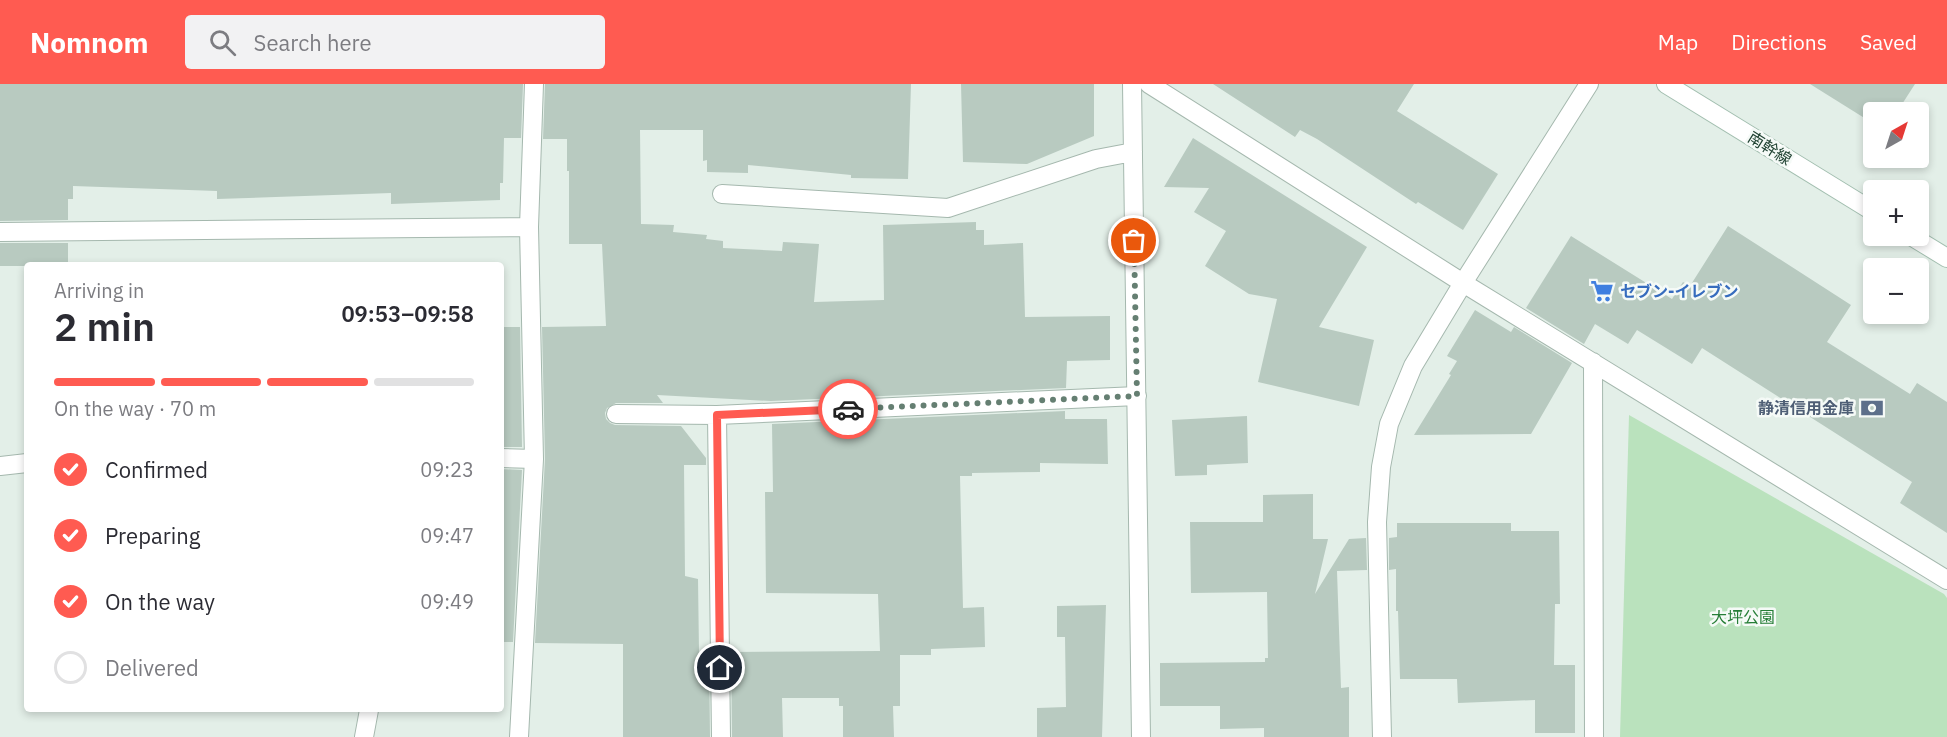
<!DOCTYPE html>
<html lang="en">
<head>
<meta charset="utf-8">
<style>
  :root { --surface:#fff; --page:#f2f2f3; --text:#2b2b33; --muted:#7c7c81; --line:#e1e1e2; --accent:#ff5b51 }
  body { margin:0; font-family:"IBM Plex Sans","Noto Sans JP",sans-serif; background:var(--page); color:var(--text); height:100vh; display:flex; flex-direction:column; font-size:22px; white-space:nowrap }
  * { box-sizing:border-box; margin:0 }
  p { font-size:20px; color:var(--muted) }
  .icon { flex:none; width:33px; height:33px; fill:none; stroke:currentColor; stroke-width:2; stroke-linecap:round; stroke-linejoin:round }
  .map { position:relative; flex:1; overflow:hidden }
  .details { position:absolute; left:24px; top:178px; width:480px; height:450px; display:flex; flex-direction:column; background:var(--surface); border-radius:6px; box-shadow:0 3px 9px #0003 }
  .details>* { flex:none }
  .needle { width:39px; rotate:39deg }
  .fabs { position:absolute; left:1863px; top:18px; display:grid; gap:12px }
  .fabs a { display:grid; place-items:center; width:66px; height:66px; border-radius:6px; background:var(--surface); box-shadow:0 3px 9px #0003; font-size:30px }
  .pin { position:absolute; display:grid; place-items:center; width:51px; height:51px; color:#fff; margin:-26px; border:3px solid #fff; border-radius:50%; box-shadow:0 2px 6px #0007 }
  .courier { position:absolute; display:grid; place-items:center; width:60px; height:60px; margin:-30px; border:4px solid #ff5b51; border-radius:50%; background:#fff; color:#222; box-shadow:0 2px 8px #0007 }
  .headline em { font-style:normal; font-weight:600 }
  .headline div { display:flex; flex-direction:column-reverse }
  .headline { display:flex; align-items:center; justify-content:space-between; height:102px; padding:0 30px }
  h1 { font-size:39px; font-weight:600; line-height:45px }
  .bar { display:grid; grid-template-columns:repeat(4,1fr); gap:9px 6px; align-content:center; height:72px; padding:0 30px }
  .bar i { height:8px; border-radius:4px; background:var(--line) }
  .bar .on { background:var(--accent) }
  .bar p { grid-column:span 4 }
  ol { padding:0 30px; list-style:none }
  li { display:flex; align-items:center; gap:18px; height:66px }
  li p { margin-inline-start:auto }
  li .icon { padding:6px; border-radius:50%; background:var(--accent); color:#fff; stroke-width:4 }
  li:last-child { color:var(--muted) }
  li i { width:33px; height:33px; border:3px solid var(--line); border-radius:50% }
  header { display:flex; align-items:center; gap:36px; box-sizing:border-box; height:84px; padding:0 30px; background:var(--accent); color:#fff }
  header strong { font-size:28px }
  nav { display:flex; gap:33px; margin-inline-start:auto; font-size:21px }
  .search { width:420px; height:54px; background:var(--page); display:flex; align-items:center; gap:15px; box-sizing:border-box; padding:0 21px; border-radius:6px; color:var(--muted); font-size:22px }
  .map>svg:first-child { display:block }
</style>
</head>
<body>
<header>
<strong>Nomnom</strong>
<div class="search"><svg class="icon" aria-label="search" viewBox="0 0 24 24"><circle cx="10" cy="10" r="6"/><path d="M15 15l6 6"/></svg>Search here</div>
<nav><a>Map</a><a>Directions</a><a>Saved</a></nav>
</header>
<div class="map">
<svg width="1947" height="653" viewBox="0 0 1947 653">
  <rect width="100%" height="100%" fill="#e3efe8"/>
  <path fill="#bae2bd" d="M1629 331 1944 510 1947 514V653H1620Z"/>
  <path fill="#b8cac0" d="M0 0H523L521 54H504L503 99H500V116L391 120V109L217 115V107L73 102V115H68V136L0 137Z
    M545 0H911L908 95 851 94V91L748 81V89L707 88V76L703 77V46H640L641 140 674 141 673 148 707 151 706 155 723 157V164L782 167 783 158 819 160 814 218 884 216 883 141 976 138V146H984V161L1023 159 1025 233 1110 232V276L1067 277 1066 304 771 317 657 311 663 319H616L607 324 605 329 606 335 610 339 615 341 681 342 706 374V381H684L685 492 698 495 699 568H709L710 653H623V560L535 559 545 375 542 243 606 242 602 160H569V87H567V55H543Z
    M961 0H1094V52L1027 80 963 78Z
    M1213 0H1414L1397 27 1498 90 1463 146 1418 118 1416 120 1317 55 1300 46 1295 53Z
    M1810 0H1915L1897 28H1874V40Z
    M1193 54 1367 163 1319 243 1374 256 1359 322 1258 298 1277 215 1249 210 1205 182 1226 147 1194 128 1209 104 1164 103Z
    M1728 142 1851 221 1827 258 1910 310 1917 299 1947 318V449L1900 419 1912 398 1702 264 1692 280 1637 246 1628 260 1595 240 1584 260 1526 224 1571 152 1672 215 1683 198 1690 202Z
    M0 159H68V182H0Z
    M1475 226 1511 248 1514 243 1572 279 1531 350 1414 351 1451 291 1449 290 1457 277 1447 272Z
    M501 243H520L522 363H501Z
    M1065 327V335H1107L1108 380 1040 379V388L972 389V392H960L963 524 984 523 985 563 931 565V571H900V622H893L894 653H843V622H839V614H782L783 653H732L731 568 880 567 878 510 766 509 765 408H773L772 340Z
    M1247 332 1248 379 1207 381V391L1175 392 1172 336Z
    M501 385 522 386 513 558H501Z
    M1313 410V455H1328L1315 510 1349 455 1366 454 1367 486 1337 487 1341 604 1349 603V653H1264V644L1220 645V622H1160V579L1265 578V574H1268L1267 508 1191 509 1190 438H1263V411Z
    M1397 439H1511V447H1559L1560 520H1555L1554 581H1575V649H1535V616L1458 619 1457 595H1400L1398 527H1396V485L1389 486V454L1397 453Z
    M1106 521 1102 653H1037V624L1066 623 1065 553H1057V522Z"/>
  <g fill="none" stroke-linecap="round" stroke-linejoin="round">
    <g stroke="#a5b8ae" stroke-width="20">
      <path id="street" d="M1132 0 1141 653
        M1149 0 1463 199 1947 496
        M722 110 948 124 1096 75 1133 68
        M0 148 529 143
        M1593 278 1594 653
        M616 330 717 331 1137 312
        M717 331 721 653
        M501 374 534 375
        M0 382 27 379
        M364 653 369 626
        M519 653 534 375 529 143 534 0
        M1382 653 1377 438 1381 383 1389 340 1413 282 1463 199 1589 0"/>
    </g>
    <g stroke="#a3bfb0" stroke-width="20">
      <path id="secondary" d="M1666 0 1874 128
        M1911 152 1947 174"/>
    </g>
    <use href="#street" stroke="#fff" stroke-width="18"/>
    <use href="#secondary" stroke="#fff" stroke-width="18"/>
  </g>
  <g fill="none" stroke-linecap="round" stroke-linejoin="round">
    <path stroke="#657f72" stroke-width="6" stroke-dasharray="0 10.8" d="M848 325 1137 312 1134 157"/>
    <path stroke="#ff5b51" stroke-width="8" d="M720 584 717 331 848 325"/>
  </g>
  <defs>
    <g id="supermarket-bare" transform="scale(1.8)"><path d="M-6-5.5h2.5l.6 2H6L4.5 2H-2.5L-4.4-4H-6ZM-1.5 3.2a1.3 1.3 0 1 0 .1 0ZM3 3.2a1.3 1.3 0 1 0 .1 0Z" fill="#3f7fe0" stroke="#f5faf7" stroke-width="2.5" paint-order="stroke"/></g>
    <g id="bank-bare" transform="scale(1.8)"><path d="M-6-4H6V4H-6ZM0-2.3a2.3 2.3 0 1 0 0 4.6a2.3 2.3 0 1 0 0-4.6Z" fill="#5c6f8a" stroke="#f5faf7" stroke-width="2.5" paint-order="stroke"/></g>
  </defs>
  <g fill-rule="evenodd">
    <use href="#supermarket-bare" x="1602" y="207"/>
    <use href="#bank-bare" x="1872" y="324"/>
  </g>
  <g text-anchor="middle" stroke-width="5" stroke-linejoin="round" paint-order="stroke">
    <g font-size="16" fill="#214333" stroke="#f5faf7">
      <text transform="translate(1770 64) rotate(32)" y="6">南幹線</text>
    </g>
    <g font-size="16" font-weight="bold" fill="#366cbe" stroke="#f5faf7" text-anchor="start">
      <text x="1620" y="213">セブン-イレブン</text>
    </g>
    <g font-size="16" font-weight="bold" fill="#4e5e75" stroke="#f5faf7" text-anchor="end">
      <text x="1854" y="330">静清信用金庫</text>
    </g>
    <g font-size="16" fill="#267e37" stroke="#f5faf7">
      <text x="1743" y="539">大坪公園</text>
    </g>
  </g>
</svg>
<div class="fabs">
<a><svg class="needle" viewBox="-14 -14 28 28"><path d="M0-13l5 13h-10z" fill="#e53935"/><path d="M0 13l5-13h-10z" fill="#7c7c81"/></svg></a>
<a>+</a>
<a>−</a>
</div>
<div class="pin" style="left:1134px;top:157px;background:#ea580c"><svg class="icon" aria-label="bag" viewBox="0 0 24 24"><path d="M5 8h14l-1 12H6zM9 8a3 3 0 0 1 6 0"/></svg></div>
<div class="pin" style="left:720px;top:584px;background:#1f2937"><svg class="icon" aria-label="home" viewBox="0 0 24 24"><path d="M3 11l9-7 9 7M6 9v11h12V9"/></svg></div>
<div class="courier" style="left:848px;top:325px"><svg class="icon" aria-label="car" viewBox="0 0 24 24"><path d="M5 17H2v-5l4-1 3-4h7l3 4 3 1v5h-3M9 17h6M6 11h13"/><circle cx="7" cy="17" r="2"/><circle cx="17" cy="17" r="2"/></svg></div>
<section class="details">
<div class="headline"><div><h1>2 min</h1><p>Arriving in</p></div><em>09:53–09:58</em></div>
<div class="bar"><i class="on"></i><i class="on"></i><i class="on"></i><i></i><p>On the way · 70 m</p></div>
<ol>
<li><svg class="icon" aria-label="check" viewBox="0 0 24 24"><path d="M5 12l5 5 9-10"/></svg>Confirmed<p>09:23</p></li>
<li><svg class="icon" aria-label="check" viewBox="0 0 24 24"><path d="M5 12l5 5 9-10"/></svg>Preparing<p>09:47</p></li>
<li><svg class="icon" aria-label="check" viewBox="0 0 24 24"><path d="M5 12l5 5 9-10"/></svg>On the way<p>09:49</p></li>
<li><i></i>Delivered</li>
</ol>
</section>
</div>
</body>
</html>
